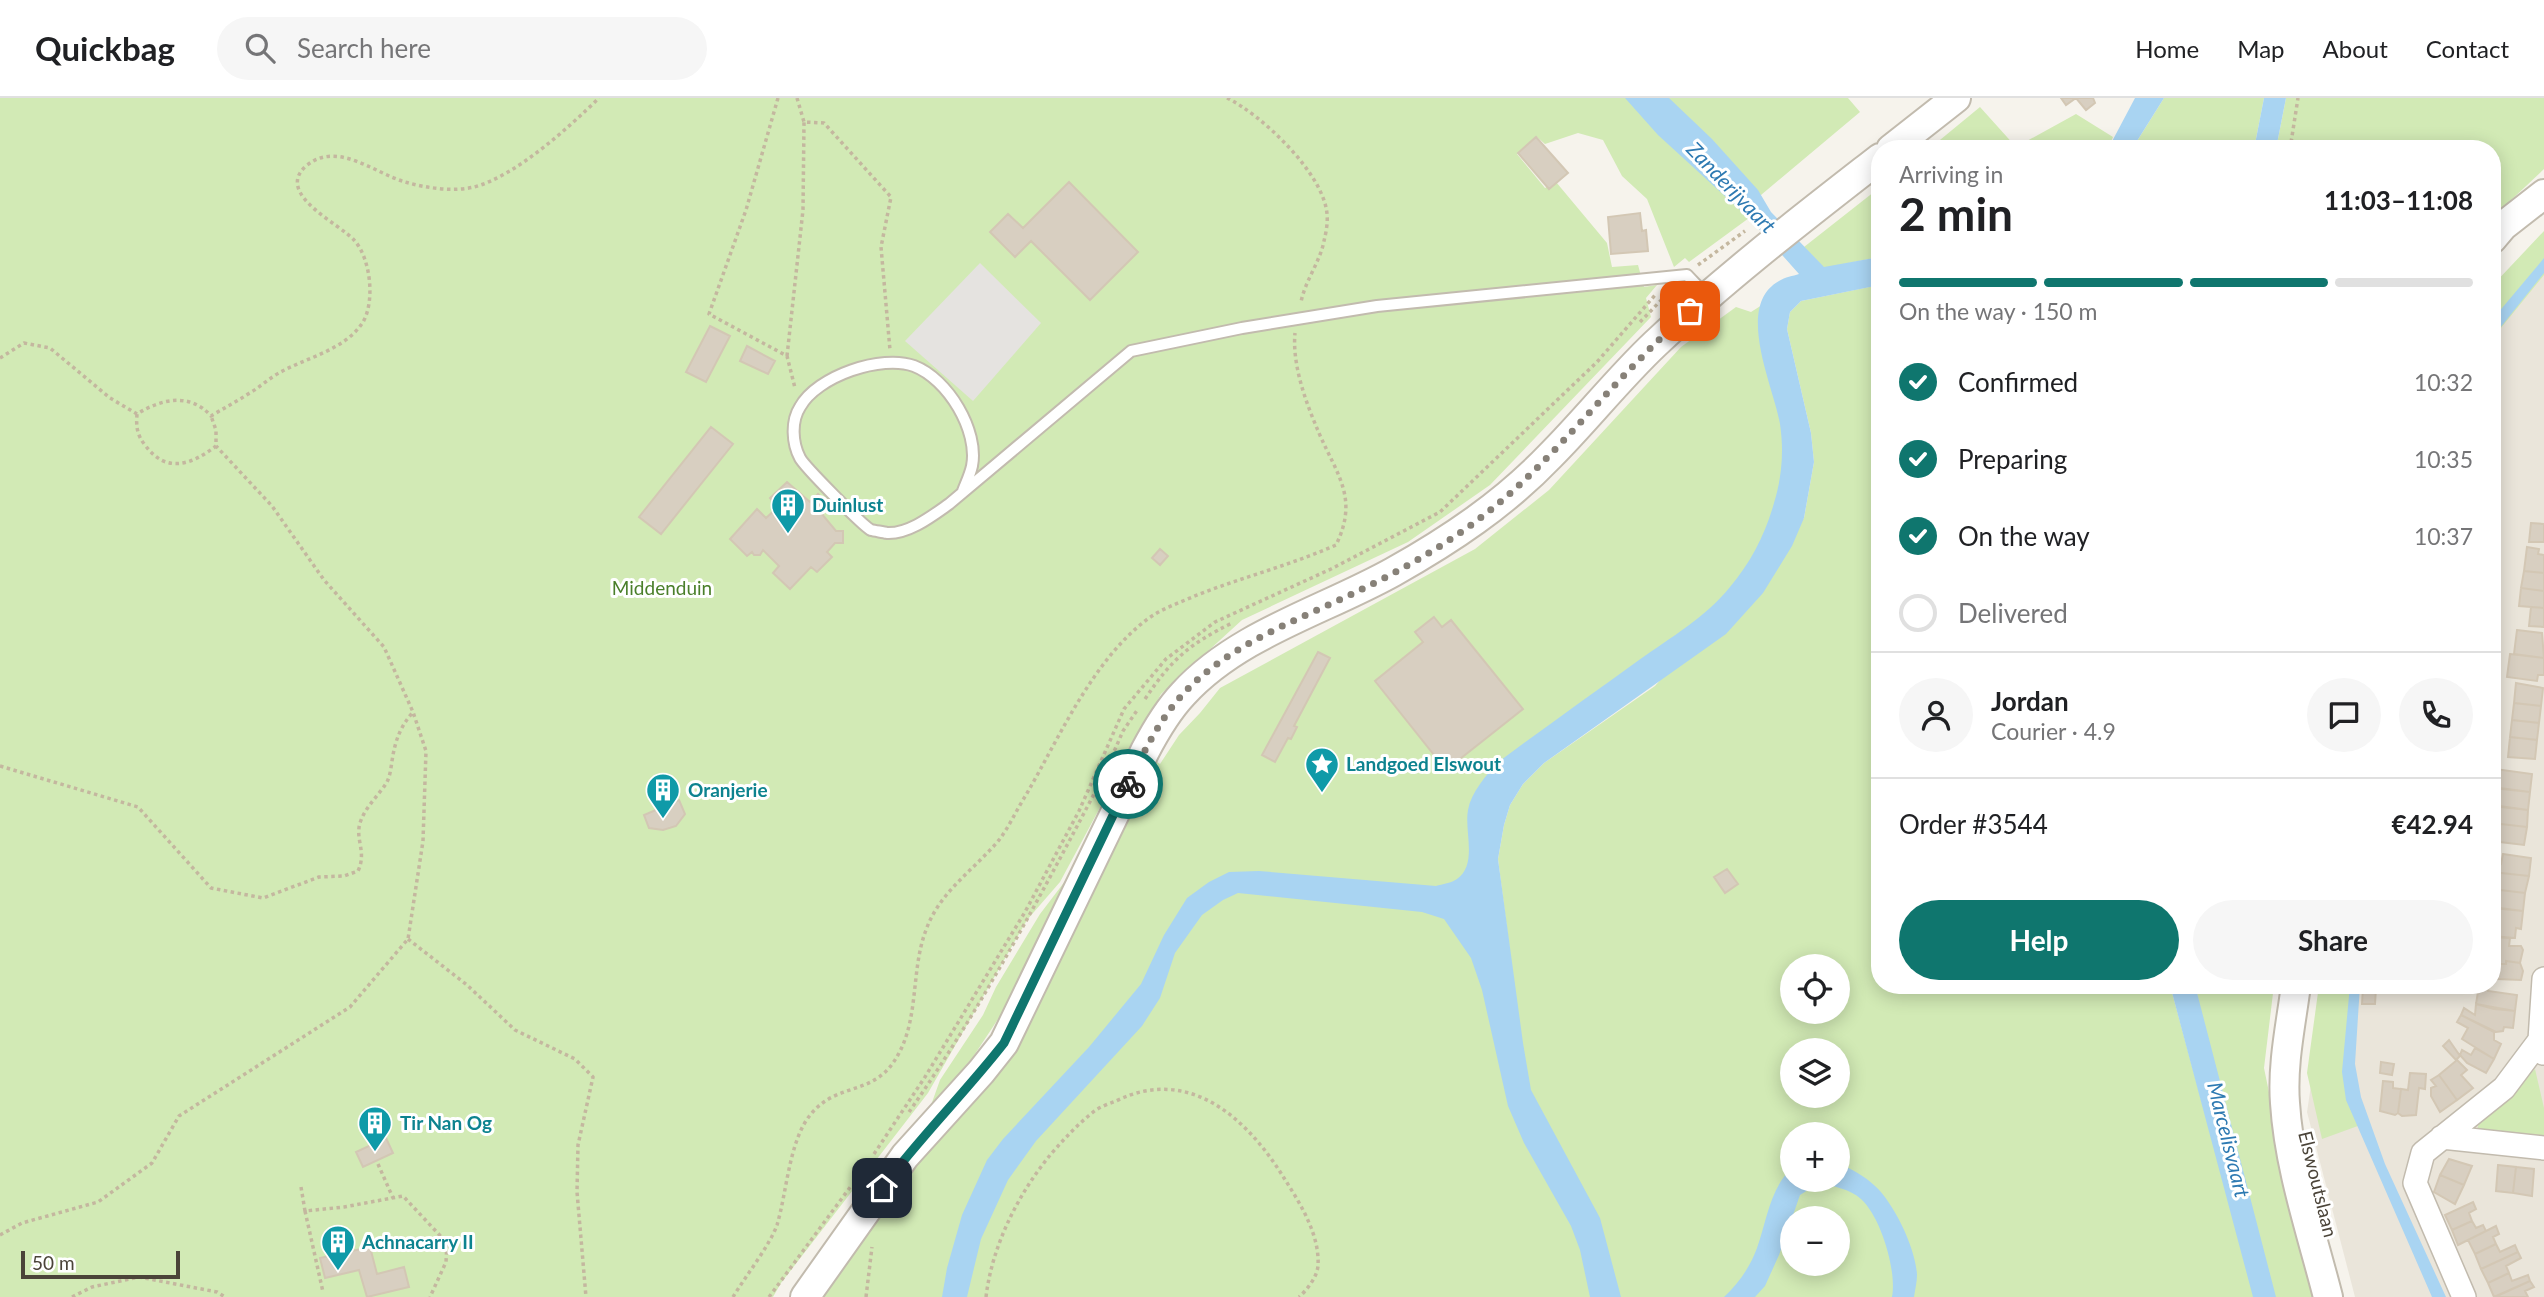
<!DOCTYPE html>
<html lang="en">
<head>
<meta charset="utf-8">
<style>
  :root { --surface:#fff; --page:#f6f6f6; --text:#202124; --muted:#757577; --line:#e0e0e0; --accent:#0f766e }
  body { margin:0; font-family:Lato,sans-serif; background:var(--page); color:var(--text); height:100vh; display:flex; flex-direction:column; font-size:26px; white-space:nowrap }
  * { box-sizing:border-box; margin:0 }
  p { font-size:23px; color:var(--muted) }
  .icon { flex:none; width:38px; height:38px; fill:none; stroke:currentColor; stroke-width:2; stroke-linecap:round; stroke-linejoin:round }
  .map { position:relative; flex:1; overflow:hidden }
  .drawer { position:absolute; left:1871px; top:42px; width:630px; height:854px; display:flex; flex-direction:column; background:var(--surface); border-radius:28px; box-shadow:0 4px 18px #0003 }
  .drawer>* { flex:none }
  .fabs { position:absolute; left:1780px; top:856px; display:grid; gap:14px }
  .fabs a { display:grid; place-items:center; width:70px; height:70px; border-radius:50%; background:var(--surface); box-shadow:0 4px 18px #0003; font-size:35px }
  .scale { position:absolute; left:21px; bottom:18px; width:159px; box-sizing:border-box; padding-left:7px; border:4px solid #4b4439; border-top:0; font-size:19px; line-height:24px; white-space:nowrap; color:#4b4439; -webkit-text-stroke:5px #fff; paint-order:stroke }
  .pin { position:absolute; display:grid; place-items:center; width:60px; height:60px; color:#fff; margin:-30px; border-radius:14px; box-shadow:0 4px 10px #0006 }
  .courier { position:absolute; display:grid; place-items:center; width:70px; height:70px; margin:-35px; border:5px solid #0f766e; border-radius:50%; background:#fff; color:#222; box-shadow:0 2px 9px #0007 }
  .headline em { font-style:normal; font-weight:700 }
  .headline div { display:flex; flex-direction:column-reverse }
  .headline { display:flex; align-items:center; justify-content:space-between; height:119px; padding:0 28px }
  h1 { font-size:46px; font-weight:700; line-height:52px }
  .bar { display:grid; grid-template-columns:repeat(4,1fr); gap:10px 7px; align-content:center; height:84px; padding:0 28px }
  .bar i { height:9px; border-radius:5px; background:var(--line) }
  .bar .selected { background:var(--accent) }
  .bar p { grid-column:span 4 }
  .line { display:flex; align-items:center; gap:18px; padding:0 28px; border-top:2px solid var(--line) }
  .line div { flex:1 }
  .round { display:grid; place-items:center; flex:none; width:74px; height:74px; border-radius:37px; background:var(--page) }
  ol { padding:0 28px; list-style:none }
  li { display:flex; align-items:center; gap:21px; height:77px }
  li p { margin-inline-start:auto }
  li .icon { padding:7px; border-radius:50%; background:var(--accent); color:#fff; stroke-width:4 }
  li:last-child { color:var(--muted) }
  li i { width:38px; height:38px; border:4px solid var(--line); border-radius:50% }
  .button { display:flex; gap:14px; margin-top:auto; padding:14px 28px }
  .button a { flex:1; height:80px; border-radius:42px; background:var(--accent); color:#fff; font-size:28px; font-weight:700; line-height:80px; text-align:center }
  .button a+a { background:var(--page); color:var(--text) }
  header { display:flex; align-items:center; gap:42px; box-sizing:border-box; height:98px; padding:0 35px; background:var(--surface); border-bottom:2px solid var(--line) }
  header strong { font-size:33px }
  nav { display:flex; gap:38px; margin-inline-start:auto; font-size:24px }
  .search { width:490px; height:63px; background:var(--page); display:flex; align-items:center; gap:18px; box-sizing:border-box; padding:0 24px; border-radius:38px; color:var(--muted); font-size:26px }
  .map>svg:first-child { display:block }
</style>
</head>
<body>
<header>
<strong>Quickbag</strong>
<div class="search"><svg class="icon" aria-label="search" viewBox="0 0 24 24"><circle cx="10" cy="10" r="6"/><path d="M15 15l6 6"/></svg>Search here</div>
<nav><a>Home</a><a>Map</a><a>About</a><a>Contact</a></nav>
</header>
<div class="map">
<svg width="2544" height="1199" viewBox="0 0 2544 1199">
  <rect width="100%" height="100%" fill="#f6f3ec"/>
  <path fill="#eae5da" d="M2544 145V1199H2355L2307 1014 2326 887H2492V195Z"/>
  <path fill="#d2eab5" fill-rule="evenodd" d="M0 0H1848L1860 14 1742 113 1749 120 1689 164 1685 160 1674 169 1647 101 1622 78 1603 42 1578 35 1545 46 1537 39 1517 56 1545 90 1556 84 1607 145 1612 169 1638 167 1644 189 1657 187 1646 200 1651 219 1490 387 1408 444 1242 522 1161 596 1060 784 1027 822 928 995 781 1185 773 1199H0Z
    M2164 0H2264L2254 51H2132Z
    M2286 0H2544V71L2492 120V51H2276Z
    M1980 9 2016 49 2076 16 2113 39 2108 51H1929Z
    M1879 90V159L1824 170 1804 149Z
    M2544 133V177L2492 241V188Z
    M1879 187 1880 887H2170L2208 1027 2202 919 2195 887H2274L2264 970 2289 1092 2317 1199H815L946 1027 1151 660 1160 666 1179 637 1200 615 1220 590 1475 451 1549 392 1681 249 1736 209 1751 214 1762 207 1759 217 1801 356 1760 468 1715 518 1496 678 1481 778 1513 878 1498 761 1504 727 1510 707 1523 686 1544 665 1655 588 1804 420 1814 364 1811 335 1787 231 1790 214 1801 203ZM1792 868H1838V914H1792ZM1792 952H1838V998H1792ZM1792 1036H1838V1082H1792ZM1792 1120H1838V1166H1792Z
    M1072 774 1008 906 973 959 930 1010 940 982 983 917 996 889 1040 816Z
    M2319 887H2356L2352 974 2366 1025 2322 1041 2307 975Z
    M2535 971 2544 1010V1044L2477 1033 2479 1024Z"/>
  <path fill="#e5e3e0" d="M980 165 1041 225 973 303 905 243Z"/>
  <path fill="#a9d4f2" d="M1625 0H1669L1712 41 1758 92 1771 114 1824 169 1879 159 1880 187 1801 203 1790 214 1787 231 1811 335 1814 364 1804 420 1792 448 1763 495 1726 536 1544 665 1523 686 1510 707 1504 727 1498 761 1523 945 1531 992 1600 1120 1621 1199H1590L1580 1152 1571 1128 1524 1045 1508 1008 1482 892 1471 860 1444 821 1422 814 1238 795 1223 802 1202 817 1175 855 1160 900 1142 928 1036 1043 1008 1082 981 1141 967 1199H942L947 1170 962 1117 987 1062 1003 1041 1089 949 1141 886 1164 837 1187 800 1209 784 1229 774 1259 773 1436 788C1442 786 1452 785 1457 781 1478 766 1464 733 1468 712 1471 694 1486 678 1497 665 1544 630 1592 596 1639 562 1670 540 1706 519 1730 489 1751 464 1765 437 1774 405 1782 379 1784 353 1780 326 1774 289 1734 208 1779 183 1785 179 1793 178 1799 176L1751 122 1658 37Z
    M2135 0H2164L2132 51H2108Z
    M2264 0H2286L2276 51H2254Z
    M2544 160V175L2492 240V222Z
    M2170 887H2195L2276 1199H2253Z
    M2350 887H2360L2355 966 2361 999 2385 1066 2446 1199H2432L2346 1002 2342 974Z
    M1838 1065C1851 1071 1865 1078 1875 1088 1894 1105 1916 1151 1917 1177 1917 1184 1915 1192 1914 1199H1892C1897 1173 1881 1119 1861 1101 1850 1091 1833 1088 1819 1085L1800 1097 1779 1157 1765 1188 1755 1199H1724C1739 1185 1750 1169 1757 1150 1767 1122 1770 1090 1792 1070V1082H1838Z"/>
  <path fill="#d8cfc1" stroke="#d3c7b4" stroke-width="2" d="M2061 0H2093L2095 5 2086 12 2076 0 2066 7Z
    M1536 39 1568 75 1549 91 1518 55Z
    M1069 84 1138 154 1090 202 1031 143 1015 159 990 134 1008 116 1023 130Z
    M1640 115 1642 133 1646 132 1648 153 1611 156 1608 119Z
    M710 228 730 238 706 284 686 274Z
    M747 248 775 263 768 276 740 263Z
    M711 329 733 346 661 436 639 419Z
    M787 384 810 404 818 396 829 407 821 415 836 433H843V445H835L827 454 832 459 817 474 811 469 790 491 773 475 779 468 763 452 760 457H754L752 454 747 458 730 441 757 411 766 420 778 409 770 400Z
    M2531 425 2544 426V444H2529Z
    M2527 449 2539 451 2538 456 2544 457V475L2524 473Z
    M1160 451 1168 458 1160 467 1152 460Z
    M2524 473 2544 475V493L2521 490Z
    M2521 490 2544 493V510L2519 508Z
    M2531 509 2544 510V529L2529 528Z
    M1434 519 1442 529 1451 522 1523 611 1446 672 1375 583 1423 544 1415 534Z
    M2517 532 2542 535 2544 560 2514 556Z
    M1318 554 1330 560 1294 628 1297 629 1291 641 1288 640 1275 664 1262 657Z
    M2510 556 2544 560V577H2538L2537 583 2507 579Z
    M2516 585 2543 590 2541 608 2514 605Z
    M2514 605 2541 608 2539 625 2512 622Z
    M2512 622 2539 625 2537 642 2510 639Z
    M2510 639 2537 642 2535 661 2508 659Z
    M2495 671 2532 676 2530 694 2492 689Z
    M2492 690 2530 694 2528 712 2492 707Z
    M679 702 685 716 676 728 663 732 649 730 644 717Z
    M2492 708 2528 712 2527 729 2492 725Z
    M2492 725 2527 729 2524 747 2492 743Z
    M2503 756 2531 760 2529 778 2492 774V764L2501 766Z
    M1727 771 1738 786 1725 795 1714 779Z
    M2492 774 2529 778 2525 795 2492 791Z
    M2492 791 2525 795 2523 813 2492 809Z
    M2492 810 2523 813 2521 831 2516 830 2515 840 2492 838Z
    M2492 839 2510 840 2509 848H2521L2523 852 2520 865 2506 863V866H2492Z
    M2506 863 2520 865 2523 873 2521 882 2497 881V872H2492V866H2506Z
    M2464 887H2489L2488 893 2517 897 2515 913 2494 911 2476 906 2478 894 2467 892Z
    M2363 889 2376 890 2375 906H2362Z
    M2476 906 2515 913 2513 930 2504 929 2503 933 2496 934 2461 917 2464 910 2475 917Z
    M2461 917 2494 934V942L2501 946 2494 961 2462 941 2468 930 2457 924Z
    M2449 942 2460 958 2456 962 2443 948Z
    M2475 950 2494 961 2486 975 2467 965 2460 957 2462 952 2471 957Z
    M2457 962 2467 972 2461 977 2473 990 2457 1002 2439 977Z
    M2381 964 2394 966 2392 977 2380 975Z
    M2410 975 2426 976 2425 991 2419 990 2416 1017 2402 1018 2398 1015 2401 991 2408 992Z
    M2439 977 2457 1002 2440 1014 2431 998V990L2436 988 2431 982Z
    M2383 983 2393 984V990L2401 991 2398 1015 2395 1017 2380 1013Z
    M386 1040 393 1055 363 1069 356 1054Z
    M2449 1061 2472 1068 2464 1087 2440 1077Z
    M2498 1067 2516 1069 2513 1095 2496 1093Z
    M2516 1069 2534 1071 2532 1098 2513 1095Z
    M2440 1077 2464 1087 2455 1106 2434 1094Z
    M2473 1104 2476 1111 2469 1115 2472 1123 2452 1132 2445 1117Z
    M2472 1123 2476 1130 2483 1127 2486 1133 2458 1147 2452 1132Z
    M2496 1128 2499 1136 2493 1139 2496 1146 2475 1156 2468 1142Z
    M2496 1146 2500 1154 2515 1147 2518 1154 2481 1171 2475 1156Z
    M370 1149 377 1176 404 1169 409 1189 367 1199 359 1172 325 1180 320 1160Z
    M2518 1154 2521 1160 2506 1168 2509 1175 2488 1185 2481 1171Z
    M2509 1175 2512 1183 2528 1177 2530 1183 2494 1199 2488 1185Z
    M2530 1183 2534 1189 2525 1193 2528 1199H2495Z"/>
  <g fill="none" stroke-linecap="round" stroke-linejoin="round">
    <g stroke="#c2bbae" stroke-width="14">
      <path id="service" d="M963 393C966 385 970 377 972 368 979 333 948 281 914 268 882 256 817 278 800 309 791 323 792 345 800 360 804 368 864 429 871 432 875 433 883 434 887 435 909 436 932 418 949 406L1131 253 1242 230 1377 208 1687 177 1706 197"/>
    </g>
    <g stroke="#c2bbae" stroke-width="26">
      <path id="minor" d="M2543 955 2540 942 2544 881
        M2442 1039 2544 1050
        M2464 1199 2415 1085 2423 1055 2504 990 2540 942"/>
    </g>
    <g stroke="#c2bbae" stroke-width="32">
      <path id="tertiary" d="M1891 51 1956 0
        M2492 141 2503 128 2544 96
        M2296 887C2291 926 2282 966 2285 1005 2289 1070 2312 1136 2328 1199
        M805 1199 905 1058 981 974 1004 945 1145 653C1156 632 1167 613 1183 596 1238 536 1323 513 1393 474 1450 442 1504 406 1550 358 1586 322 1618 281 1655 246 1726 179 1803 120 1880 60"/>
    </g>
    <path stroke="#c4b79f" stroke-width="3.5" stroke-dasharray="3.5 3.5" stroke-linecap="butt" d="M778 0 746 112 709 216 787 258 795 290
      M797 0 804 24 824 25 891 99 881 149 890 252
      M1227 0C1262 17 1324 76 1327 116 1328 124 1326 135 1324 143 1320 164 1305 183 1301 204
      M2290 51 2298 0
      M1698 167 1745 133
      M1640 224 1669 194
      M787 258 803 112 804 24
      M0 260 24 245 50 250 110 300 137 316C161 301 190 294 211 318 224 310 236 304 248 296 259 290 268 281 279 275 305 260 342 253 361 227 376 207 371 160 354 142 340 126 274 96 306 68 337 42 374 75 405 84 426 90 453 94 474 89 516 78 568 30 599 0
      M137 316C136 329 137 337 145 347 166 376 191 367 216 348V332L211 318
      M1145 601C1171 562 1189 546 1232 525
      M0 668 138 709 211 790 263 800 319 779 344 778 358 773C367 754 355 742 360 725 365 709 379 697 387 684 390 678 391 670 392 663 395 643 400 629 413 614
      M1106 672 1123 633 1138 611
      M408 841 467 887 515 932 575 961 593 979 578 1047 577 1094 586 1199
      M909 1014C983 908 1043 793 1103 679
      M874 1056 925 979 1025 814 1079 713 1124 611 1166 561 1215 524 1331 471 1440 414 1597 264 1656 196
      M378 1066 393 1100
      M301 1089 305 1113 344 1109 403 1098 447 1145 446 1164 430 1199
      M305 1113 323 1194
      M0 1137 22 1125 98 1104 152 1065 179 1018 350 909 408 841 423 743 426 653 413 614 384 549 324 482 272 408 216 348
      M72 1199 92 1189 139 1179 217 1194 225 1199
      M733 1199C745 1179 770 1147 777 1127 787 1094 789 1042 811 1016 839 982 876 1000 899 955 919 918 911 871 926 832 940 793 974 772 999 742 1009 729 1017 711 1026 697 1059 640 1092 564 1145 523 1160 511 1179 505 1197 497 1243 479 1291 467 1336 447 1359 400 1337 377 1319 335 1306 305 1292 267 1295 235
      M769 1199 851 1088
      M866 1199 872 1149
      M986 1199C992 1148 1018 1096 1051 1056 1064 1041 1077 1027 1092 1015 1099 1009 1108 1006 1116 1003 1189 967 1247 1020 1284 1080 1300 1105 1320 1137 1318 1168 1317 1179 1307 1192 1299 1199"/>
    <use href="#service" stroke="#fff" stroke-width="10"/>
    <use href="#minor" stroke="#fff" stroke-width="23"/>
    <use href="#tertiary" stroke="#fff" stroke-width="28"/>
  </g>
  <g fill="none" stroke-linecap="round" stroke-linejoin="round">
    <path stroke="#878178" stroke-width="7" stroke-dasharray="0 12.6" d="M1128 686C1144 654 1159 622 1183 596 1229 546 1296 523 1356 494 1398 474 1441 450 1479 421 1540 375 1586 315 1640 261 1656 244 1673 229 1690 213"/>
    <path stroke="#0f766e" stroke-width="9" d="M882 1090C920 1039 965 995 1004 945L1128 686"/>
  </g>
  <defs>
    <g id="building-pin" transform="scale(1.75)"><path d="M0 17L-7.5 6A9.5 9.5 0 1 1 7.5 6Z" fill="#0f9aa8" stroke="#fff"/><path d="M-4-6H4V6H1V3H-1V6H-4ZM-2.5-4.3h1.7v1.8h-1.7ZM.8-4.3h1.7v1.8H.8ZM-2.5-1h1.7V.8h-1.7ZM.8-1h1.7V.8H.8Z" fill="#fff"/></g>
    <g id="sight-pin" transform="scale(1.75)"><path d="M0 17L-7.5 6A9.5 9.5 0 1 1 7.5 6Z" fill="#0f9aa8" stroke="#fff"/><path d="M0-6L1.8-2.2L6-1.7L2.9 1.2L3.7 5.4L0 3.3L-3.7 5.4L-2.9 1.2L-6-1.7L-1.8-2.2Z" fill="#fff"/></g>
  </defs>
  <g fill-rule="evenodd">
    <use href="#building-pin" x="788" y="407"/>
    <use href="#sight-pin" x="1322" y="666"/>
    <use href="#building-pin" x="663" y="692"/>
    <use href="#building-pin" x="375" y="1025"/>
    <use href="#building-pin" x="338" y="1144"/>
  </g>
  <g text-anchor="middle" stroke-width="6" stroke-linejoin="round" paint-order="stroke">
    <g font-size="19" font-weight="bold" fill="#0d838f" stroke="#fff" text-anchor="start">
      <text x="812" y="414">Duinlust</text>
      <text x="1346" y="673">Landgoed Elswout</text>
      <text x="688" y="699">Oranjerie</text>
      <text x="400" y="1032">Tir Nan Og</text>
      <text x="362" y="1151">Achnacarry II</text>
    </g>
    <g font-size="19" fill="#4a7f2a" stroke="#fff">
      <text x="662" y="497">Middenduin</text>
    </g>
    <g font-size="19" fill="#4b4439" stroke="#fff">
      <text transform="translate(2318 1086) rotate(76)" y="7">Elswoutslaan</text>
    </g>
    <g font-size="21" font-style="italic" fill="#2e7ab2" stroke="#fff">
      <text transform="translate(1731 90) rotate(46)" y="7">Zanderijvaart</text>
      <text transform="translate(2228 1042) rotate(76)" y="7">Marcelisvaart</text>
    </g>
  </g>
</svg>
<div class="fabs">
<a><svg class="icon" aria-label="locate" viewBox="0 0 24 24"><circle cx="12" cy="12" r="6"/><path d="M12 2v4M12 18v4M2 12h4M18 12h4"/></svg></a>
<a><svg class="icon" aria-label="layers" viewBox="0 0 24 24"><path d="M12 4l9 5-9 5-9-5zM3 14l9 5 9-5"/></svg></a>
<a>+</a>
<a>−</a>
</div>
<div class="scale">50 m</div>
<div class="pin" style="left:1690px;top:213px;background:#ea580c"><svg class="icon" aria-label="bag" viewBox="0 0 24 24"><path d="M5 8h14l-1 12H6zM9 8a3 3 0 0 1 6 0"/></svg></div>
<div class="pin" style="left:882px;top:1090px;background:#1f2937"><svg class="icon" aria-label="home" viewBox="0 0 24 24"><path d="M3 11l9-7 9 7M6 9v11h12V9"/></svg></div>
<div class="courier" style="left:1128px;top:686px"><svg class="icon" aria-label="bike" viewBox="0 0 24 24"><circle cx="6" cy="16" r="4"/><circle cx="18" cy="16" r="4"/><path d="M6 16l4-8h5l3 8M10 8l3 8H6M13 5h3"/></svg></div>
<section class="drawer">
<div class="headline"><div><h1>2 min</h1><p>Arriving in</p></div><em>11:03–11:08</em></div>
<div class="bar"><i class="selected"></i><i class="selected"></i><i class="selected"></i><i></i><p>On the way · 150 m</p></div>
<ol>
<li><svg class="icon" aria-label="check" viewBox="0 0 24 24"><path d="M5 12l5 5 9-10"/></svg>Confirmed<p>10:32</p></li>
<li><svg class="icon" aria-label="check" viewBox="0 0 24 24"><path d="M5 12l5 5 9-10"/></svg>Preparing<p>10:35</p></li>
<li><svg class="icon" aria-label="check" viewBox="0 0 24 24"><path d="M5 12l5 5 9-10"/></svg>On the way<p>10:37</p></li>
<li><i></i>Delivered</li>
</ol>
<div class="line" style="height:126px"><a class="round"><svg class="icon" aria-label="person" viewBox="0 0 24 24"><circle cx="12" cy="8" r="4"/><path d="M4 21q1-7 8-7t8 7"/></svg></a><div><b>Jordan</b><p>Courier · 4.9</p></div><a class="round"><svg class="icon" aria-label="chat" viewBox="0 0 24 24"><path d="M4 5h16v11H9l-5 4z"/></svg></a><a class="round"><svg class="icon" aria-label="phone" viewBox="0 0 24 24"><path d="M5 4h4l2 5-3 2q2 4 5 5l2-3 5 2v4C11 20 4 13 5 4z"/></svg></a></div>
<div class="line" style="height:91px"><div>Order #3544</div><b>€42.94</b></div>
<div class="button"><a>Help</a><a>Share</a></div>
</section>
</div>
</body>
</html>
